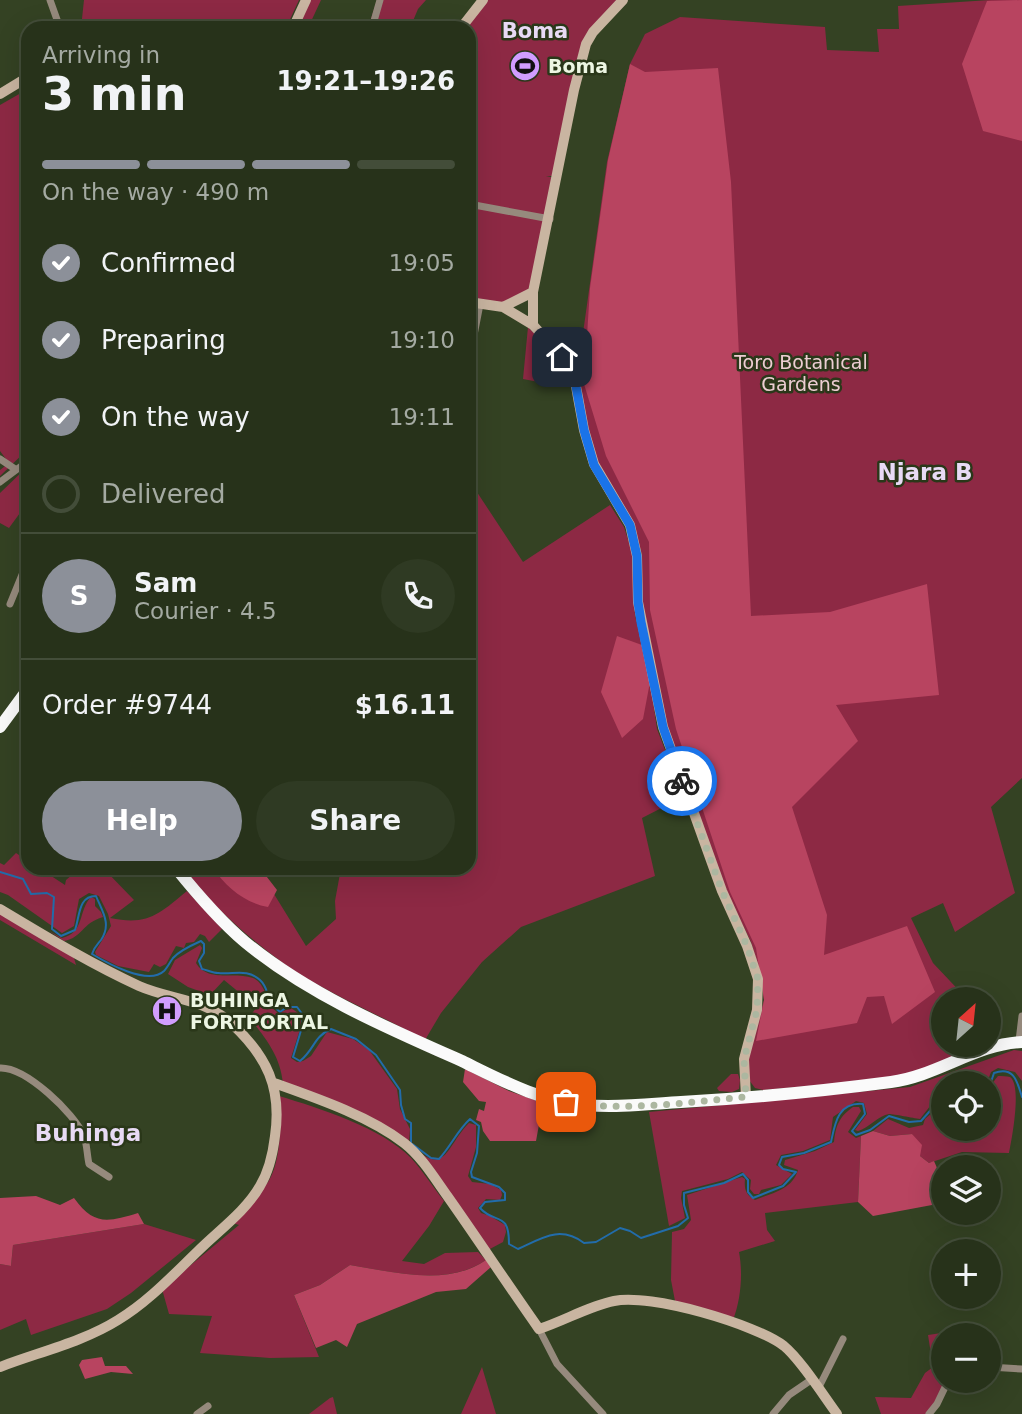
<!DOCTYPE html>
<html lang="en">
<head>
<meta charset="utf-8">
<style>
  :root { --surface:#27321a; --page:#2f3a23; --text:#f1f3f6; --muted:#a4aaa2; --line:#434d39; --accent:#8c9099 }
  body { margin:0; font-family:"DejaVu Sans",sans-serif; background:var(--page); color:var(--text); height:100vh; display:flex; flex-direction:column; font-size:26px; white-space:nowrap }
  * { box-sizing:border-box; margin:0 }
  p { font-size:23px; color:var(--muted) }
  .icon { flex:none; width:38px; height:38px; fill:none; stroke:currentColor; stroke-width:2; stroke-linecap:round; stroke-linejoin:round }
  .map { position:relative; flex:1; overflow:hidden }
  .details { position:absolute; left:21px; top:21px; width:455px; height:854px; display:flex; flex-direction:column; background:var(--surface); border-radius:21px; box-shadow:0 7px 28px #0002,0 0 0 2px var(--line) }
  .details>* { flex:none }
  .needle { width:46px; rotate:27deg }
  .controls { position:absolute; left:931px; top:987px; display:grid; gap:14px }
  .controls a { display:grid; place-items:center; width:70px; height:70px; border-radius:50%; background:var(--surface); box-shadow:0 7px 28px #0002,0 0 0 2px var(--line); font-size:35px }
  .pin { position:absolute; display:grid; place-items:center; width:60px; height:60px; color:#fff; margin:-30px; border-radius:14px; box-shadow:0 4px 10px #0006 }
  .courier { position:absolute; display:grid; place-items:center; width:70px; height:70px; margin:-35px; border:5px solid #1a73e8; border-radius:50%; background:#fff; color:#222; box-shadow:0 2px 9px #0007 }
  .overview em { font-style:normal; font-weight:700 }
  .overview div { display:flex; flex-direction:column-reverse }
  .overview { display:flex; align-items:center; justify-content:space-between; height:119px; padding:0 21px }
  h1 { font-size:46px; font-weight:700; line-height:52px }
  .bar { display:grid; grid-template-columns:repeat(4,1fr); gap:10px 7px; align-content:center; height:84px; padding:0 21px }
  .bar i { height:9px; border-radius:5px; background:var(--line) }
  .bar .on { background:var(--accent) }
  .bar p { grid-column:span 4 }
  .line { display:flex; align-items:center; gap:18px; padding:0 21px; border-top:2px solid var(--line) }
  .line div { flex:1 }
  .round { display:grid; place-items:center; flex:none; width:74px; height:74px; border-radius:37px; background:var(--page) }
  ol { padding:0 21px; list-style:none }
  li { display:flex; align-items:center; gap:21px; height:77px }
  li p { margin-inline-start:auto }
  li .icon { padding:7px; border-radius:50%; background:var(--accent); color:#fff; stroke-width:4 }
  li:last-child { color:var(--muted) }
  li i { width:38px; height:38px; border:4px solid var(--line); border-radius:50% }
  .action { display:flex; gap:14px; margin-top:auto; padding:14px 21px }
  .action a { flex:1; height:80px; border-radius:42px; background:var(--accent); color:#fff; font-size:28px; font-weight:700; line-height:80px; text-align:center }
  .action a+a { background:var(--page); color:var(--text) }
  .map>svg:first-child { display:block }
</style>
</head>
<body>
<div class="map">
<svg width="1022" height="1414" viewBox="0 0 1022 1414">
  <rect width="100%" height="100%" fill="#344223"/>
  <path fill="#8d2944" d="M84 0H299L286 28H81Z
    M310 0H321L308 28H297Z
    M377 0H426L418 9 410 28H368Z
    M486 0H623L593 32 557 176H546L555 178 534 283C514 311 499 305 469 300V28H463Z
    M990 0H1022V778L991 807 1015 893 955 932 943 903 911 918 933 963 967 999H943V1045H987L902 1078 763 1090 755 1088 749 1080 748 1059 764 1000 761 977 751 942 726 891 667 727 642 602V555L632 521 594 465 576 383 607 162 630 64 645 34 680 17 825 27 827 50 879 52 877 29H899L898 6Z
    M28 89V449L0 476V470L9 463 0 451V105Z
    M528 327 560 360 569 377 565 387 523 379Z
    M28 466V502L9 528 0 523V493Z
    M469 480 523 562 610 505 624 527 632 552 635 615 650 680 657 729 683 797 642 818 655 876 521 927 482 962 441 1013 425 1040C379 1014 327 994 283 963 246 936 211 904 181 868H258L306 946 336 919 335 901 341 868H469Z
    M16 853 28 861V868H39L65 885 66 880 80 868H103L134 900 110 918C148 926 159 914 187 891L222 929 209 942 205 936 200 934 194 942 186 943 184 948 176 946 166 964 160 967 154 964 149 972 118 966 96 955 95 952 111 926 108 914 99 896 89 893 79 899 74 926 62 933 8 895 0 892V863L4 865Z
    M91 897 95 899V906L101 912 103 917C82 923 82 938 64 941L49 931 62 938C85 933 78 910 91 897Z
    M0 912 55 944 74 958 76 965 0 920Z
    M200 945 202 948 196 963C208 983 234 971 253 978 266 983 266 1004 278 1013L291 1008 301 1015V1026L291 1058 297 1062 303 1061 311 1056 327 1032 353 1039 369 1050 397 1089 400 1109 410 1129 409 1142C445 1181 446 1146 469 1123L476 1125V1147L468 1176 472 1182 490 1184 501 1190 502 1195 500 1200 486 1199 478 1208 481 1213 490 1216 505 1225 506 1232 503 1242 488 1250 435 1177 392 1136 283 1083C280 1055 266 1039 249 1017L257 1007 224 980 210 995 188 987 168 974 175 960Z
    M1014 1050 1022 1051V1081L1015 1072 998 1068 991 1072 987 1083H943V1098L934 1101 920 1119C913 1118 894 1114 889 1114 879 1115 869 1128 858 1131L855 1130 867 1114 864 1103 856 1101 833 1117 830 1140 803 1151 781 1155 776 1165 792 1174 781 1185 761 1190 759 1194H754L750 1189 751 1180 742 1172 728 1179 682 1191 681 1198 685 1218 669 1226 649 1112 910 1087Z
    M731 1074H738L740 1080 739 1089 732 1092 719 1091 717 1088Z
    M998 1076C1001 1076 1007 1076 1010 1077 1022 1085 1012 1138 1009 1153L962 1152 929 1163 920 1156 912 1134 890 1136 873 1131 888 1119 909 1128 923 1125 925 1119 943 1103V1129H989C989 1111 985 1089 998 1076Z
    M279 1096C319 1108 382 1128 411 1158 423 1171 433 1187 444 1201L429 1226 402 1261 424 1264 445 1253 478 1252 486 1260C446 1287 394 1272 350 1265L320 1285 294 1295 319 1357 270 1358 200 1353 212 1316 169 1314 162 1289 239 1225 230 1222C243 1209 257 1197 268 1182 281 1163 282 1118 279 1096Z
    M853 1107H859L861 1111 848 1132 856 1138 861 1136 858 1202 765 1213 767 1230 775 1241 739 1252C743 1273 741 1300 733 1320L675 1301 671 1280 672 1232 684 1229 691 1220 687 1195 742 1177 745 1179C744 1190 746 1195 755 1200 772 1193 792 1190 798 1170L784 1165 785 1160 815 1151 834 1142C836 1125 839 1117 853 1107Z
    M144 1224 196 1240 131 1293 107 1309 31 1335 26 1319 0 1330V1264L11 1266 13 1245Z
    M948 1332 958 1335H943V1381H948L931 1414H881L875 1397 911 1398 925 1373 933 1367 928 1335Z
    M482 1367 496 1414H461Z
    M333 1397 337 1414H309L330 1398Z"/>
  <path fill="#b84460" d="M1022 0V141L983 131 962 64 987 1Z
    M630 64 645 72 718 68 731 182 751 616 830 612 927 584 939 695 836 705 858 741 792 807 827 915 824 955 907 926 935 992 892 1024 884 996 867 997 857 1023 756 1041 764 1000 756 948 730 892 676 729 650 610 649 542 606 456 584 384 590 288 608 160Z
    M617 636 642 645 650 682 643 719 622 738 601 692Z
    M213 868H260L277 890 268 907C245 903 226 887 213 868Z
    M465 1069 509 1091 543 1103 536 1141H490L483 1131 481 1122 476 1120 479 1109 484 1111 486 1102 479 1101 463 1082Z
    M873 1131 890 1136 912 1134 922 1145 920 1156 929 1163 934 1161C942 1178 941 1189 932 1205L873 1216 858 1202 861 1136Z
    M36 1196 60 1205 74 1198C94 1226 108 1222 138 1213L144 1224 13 1245 11 1266 0 1264V1198Z
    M486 1260 491 1267 466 1289 436 1292 357 1324 347 1347 336 1340 316 1348 294 1295 320 1285 350 1265C394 1272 447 1287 486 1260Z
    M102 1357 105 1366H126L133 1374 111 1372 85 1379 79 1365 82 1360Z"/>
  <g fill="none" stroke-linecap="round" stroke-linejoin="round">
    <path stroke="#226caa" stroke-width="2" d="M0 872 23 879 31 894 47 893 54 897 52 929 61 936 75 930C80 916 78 896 96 896 102 911 112 924 101 940 97 945 94 947 92 954 107 963 148 986 164 971 167 968 170 962 173 958 180 950 192 945 201 941L204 944V953L199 961 202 969C207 970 213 973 218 973 233 975 247 968 260 980 270 989 265 1000 280 1012L287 1007H297L303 1015 302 1027 293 1057 300 1061C315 1049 313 1037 331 1029L356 1039 376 1055 400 1090 401 1105 405 1119 411 1123V1143L431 1158 439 1159C451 1146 457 1131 470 1119L479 1126 477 1153 471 1172 472 1177 499 1187 505 1193V1200L485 1202 480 1208C495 1225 509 1210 509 1244L518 1249C542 1238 560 1225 584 1243L596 1242 620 1228 630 1231 641 1238 678 1226 688 1218 684 1205V1193L724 1183 743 1174 748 1180V1192L753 1198 783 1186 796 1172 783 1169 779 1165 782 1157 804 1153 831 1142C835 1123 838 1102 863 1104L865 1114 852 1131 856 1135 870 1130 889 1116 909 1122 921 1121 938 1102 943 1100
      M989 1088 994 1073C1014 1066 1017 1081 1022 1097"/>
    <path stroke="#968a7d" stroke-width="7" d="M50 0 60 28
      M372 28 380 0
      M469 204 550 219
      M469 361 480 304
      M0 459 15 469
      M0 482 28 461
      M10 604 28 560
      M1019 1041 1022 1016
      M0 1068C26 1067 74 1113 84 1136 87 1144 87 1155 89 1164L109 1177
      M539 1329 557 1364 603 1414
      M989 1367 1022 1369
      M818 1389 843 1339
      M197 1414 208 1406
      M773 1414 789 1395 811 1380
      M929 1414 937 1404 948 1381"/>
    <path stroke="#c9b5a1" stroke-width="10" d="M293 28 306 0
      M461 28 483 0
      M0 94 28 77
      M469 302 503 307 533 325 562 357 575 381 584 430 594 464 630 525 637 556 638 602 663 727 722 891 747 946 758 979 757 1010 744 1059 746 1097
      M503 307 533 292
      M533 325V292L574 90 586 44 593 32 623 0
      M0 909C45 936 91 964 139 986 171 1000 203 998 231 1023 267 1056 282 1088 275 1136 273 1153 269 1171 260 1186 246 1211 218 1231 198 1251 173 1275 148 1302 118 1320 83 1342 39 1352 0 1367
      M274 1083C316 1098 369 1116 404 1143 422 1157 435 1179 448 1197 479 1241 508 1285 539 1329 564 1321 589 1306 614 1301 650 1293 755 1324 784 1346 801 1360 823 1395 837 1414"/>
    <path stroke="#fafafa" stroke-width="12" d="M0 727 28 689
      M176 868C197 894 219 920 245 942 308 994 387 1028 462 1061 501 1080 541 1102 586 1105 617 1108 649 1104 681 1102 751 1098 822 1091 891 1082 937 1076 976 1044 1022 1042"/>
  </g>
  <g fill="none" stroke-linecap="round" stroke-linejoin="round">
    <path stroke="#acb7a0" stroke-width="7" stroke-dasharray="0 12.6" d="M566 1102C621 1112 690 1102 746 1097L744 1059 757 1010 758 979 747 946 722 891 682 781"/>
    <path stroke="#1a73e8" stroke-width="9" d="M562 357 575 381 584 430 594 465 630 525 637 556 638 602 641 622 663 727 682 781"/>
  </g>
  <defs>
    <g id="stadium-disc" transform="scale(1.575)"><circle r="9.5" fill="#d19dfe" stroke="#2a3719"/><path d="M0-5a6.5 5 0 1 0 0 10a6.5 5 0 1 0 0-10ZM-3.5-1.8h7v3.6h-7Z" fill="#111"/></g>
    <g id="hospital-disc" transform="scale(1.575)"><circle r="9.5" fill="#d19dfe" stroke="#2a3719"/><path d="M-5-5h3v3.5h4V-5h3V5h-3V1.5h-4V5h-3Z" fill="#111"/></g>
  </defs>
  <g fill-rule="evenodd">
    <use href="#stadium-disc" x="525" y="66"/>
    <use href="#hospital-disc" x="167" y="1011"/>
  </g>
  <g text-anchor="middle" stroke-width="5" stroke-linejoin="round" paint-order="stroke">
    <g font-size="19" font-weight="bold" fill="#edf6e3" stroke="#2a3719" text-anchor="start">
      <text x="548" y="73">Boma</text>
      <text x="190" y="1007">BUHINGA<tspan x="190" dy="22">FORTPORTAL</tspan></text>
    </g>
    <g font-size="19" fill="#edcdd2" stroke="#2a3719">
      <text x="801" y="369">Toro Botanical<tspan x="801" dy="22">Gardens</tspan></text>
    </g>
    <g font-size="21" font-weight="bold" fill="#e8daf5" stroke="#2a3719">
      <text x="535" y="38">Boma</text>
    </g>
    <g font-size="23" font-weight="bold" fill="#e8daf5" stroke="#2a3719">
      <text x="925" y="480">Njara B</text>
      <text x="88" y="1141">Buhinga</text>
    </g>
  </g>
</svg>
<div class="controls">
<a><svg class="needle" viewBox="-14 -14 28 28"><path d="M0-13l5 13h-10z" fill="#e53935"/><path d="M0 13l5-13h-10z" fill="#a4aaa2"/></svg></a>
<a><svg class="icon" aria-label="locate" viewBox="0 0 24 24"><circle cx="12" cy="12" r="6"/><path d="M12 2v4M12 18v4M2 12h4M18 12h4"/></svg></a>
<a><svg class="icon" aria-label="layers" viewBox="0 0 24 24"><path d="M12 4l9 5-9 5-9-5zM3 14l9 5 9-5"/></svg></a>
<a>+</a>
<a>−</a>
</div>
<div class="pin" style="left:566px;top:1102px;background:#ea580c"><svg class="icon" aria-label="bag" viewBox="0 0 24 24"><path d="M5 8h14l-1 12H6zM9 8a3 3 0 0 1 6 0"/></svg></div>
<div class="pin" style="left:562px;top:357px;background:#1f2937"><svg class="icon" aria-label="home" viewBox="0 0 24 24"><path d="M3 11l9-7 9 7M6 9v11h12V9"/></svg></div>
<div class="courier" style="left:682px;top:781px"><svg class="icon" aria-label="bike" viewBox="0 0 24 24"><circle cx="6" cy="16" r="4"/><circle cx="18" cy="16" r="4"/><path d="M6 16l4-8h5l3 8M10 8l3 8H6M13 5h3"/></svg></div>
<section class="details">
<div class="overview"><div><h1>3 min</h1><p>Arriving in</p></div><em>19:21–19:26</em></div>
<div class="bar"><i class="on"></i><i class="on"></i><i class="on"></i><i></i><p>On the way · 490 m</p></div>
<ol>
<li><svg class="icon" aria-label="check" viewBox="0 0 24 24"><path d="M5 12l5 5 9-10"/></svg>Confirmed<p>19:05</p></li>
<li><svg class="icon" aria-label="check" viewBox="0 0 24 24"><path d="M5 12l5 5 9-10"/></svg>Preparing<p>19:10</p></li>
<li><svg class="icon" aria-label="check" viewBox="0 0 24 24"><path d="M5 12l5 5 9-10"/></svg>On the way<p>19:11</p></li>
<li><i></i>Delivered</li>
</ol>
<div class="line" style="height:126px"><b class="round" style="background:var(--accent);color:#fff">S</b><div><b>Sam</b><p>Courier · 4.5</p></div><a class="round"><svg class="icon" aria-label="phone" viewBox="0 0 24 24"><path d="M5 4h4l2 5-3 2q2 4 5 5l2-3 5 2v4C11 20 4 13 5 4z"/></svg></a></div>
<div class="line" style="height:91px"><div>Order #9744</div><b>$16.11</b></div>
<div class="action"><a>Help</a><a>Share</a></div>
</section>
</div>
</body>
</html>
